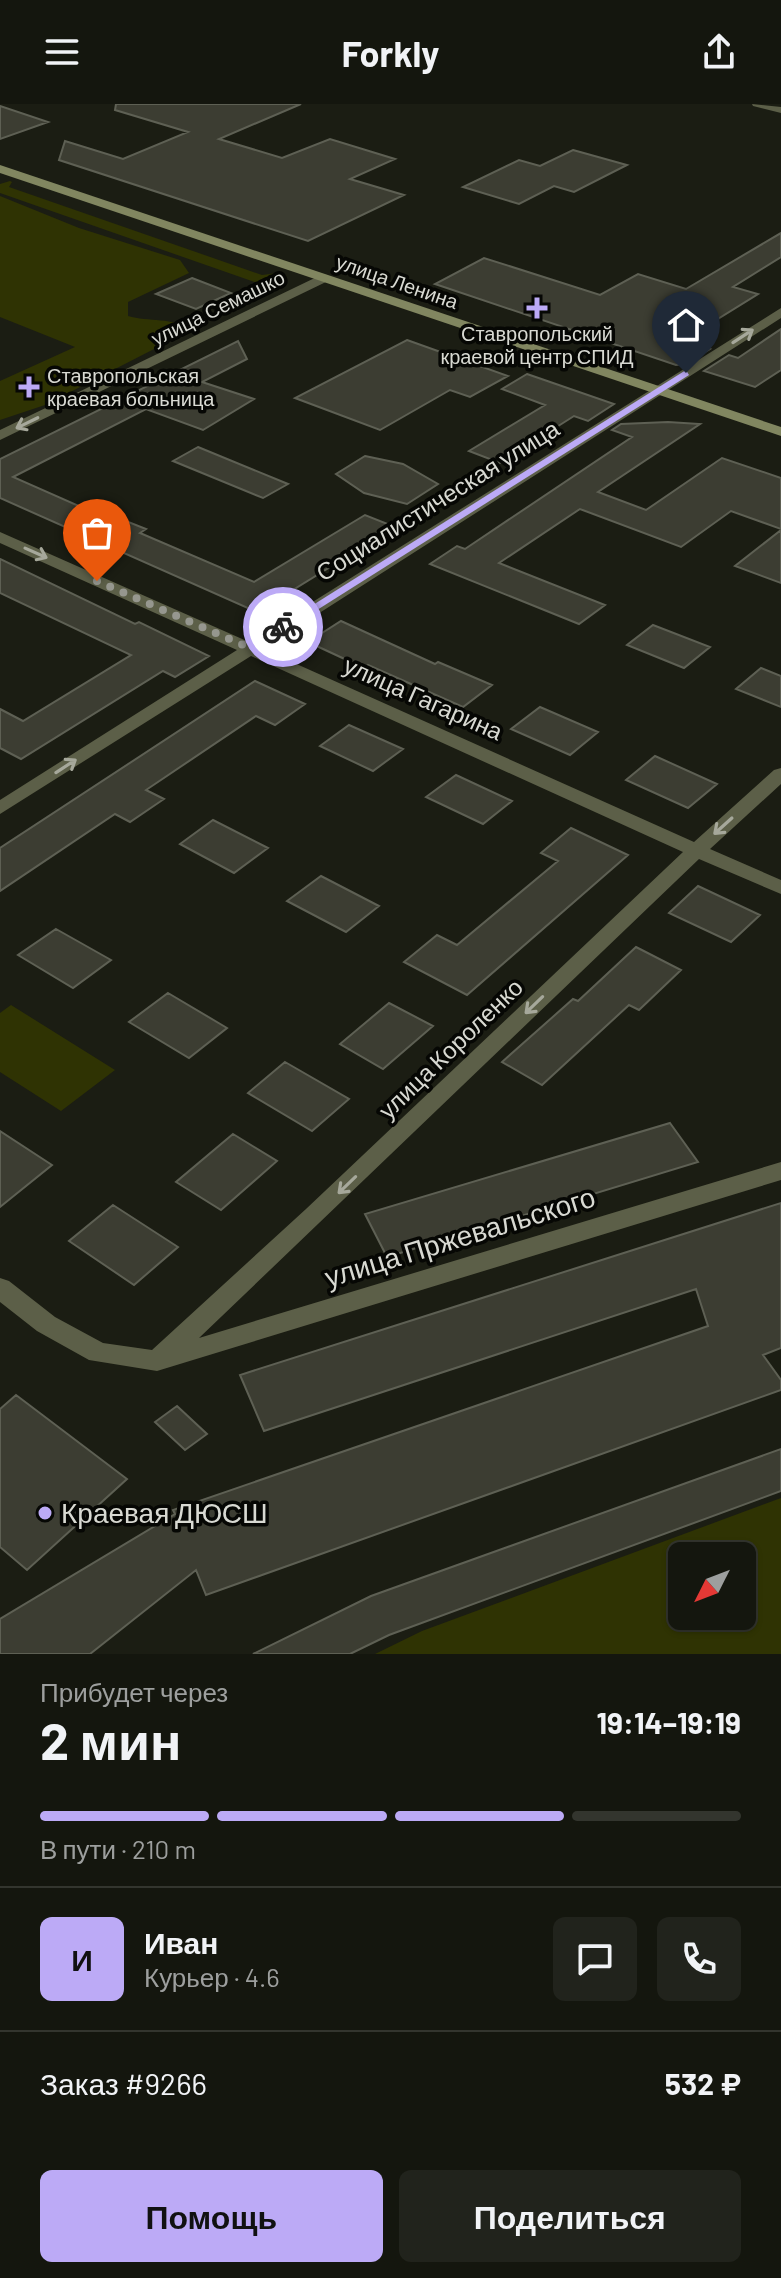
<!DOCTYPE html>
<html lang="ru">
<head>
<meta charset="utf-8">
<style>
  :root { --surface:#14160e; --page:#21231c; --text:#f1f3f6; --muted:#9d9f9e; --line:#33352e; --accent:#bcaaf6 }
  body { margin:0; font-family:Barlow,sans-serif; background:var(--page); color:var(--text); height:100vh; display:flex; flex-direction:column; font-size:30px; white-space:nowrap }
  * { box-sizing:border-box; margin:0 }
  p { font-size:26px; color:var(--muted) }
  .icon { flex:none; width:44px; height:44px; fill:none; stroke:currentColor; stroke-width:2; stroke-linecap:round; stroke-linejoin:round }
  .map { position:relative; height:1550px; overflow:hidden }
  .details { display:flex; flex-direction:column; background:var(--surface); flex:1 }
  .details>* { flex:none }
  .needle { width:52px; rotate:228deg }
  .fabs { position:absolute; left:668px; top:1438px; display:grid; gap:16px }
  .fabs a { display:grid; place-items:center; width:88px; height:88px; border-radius:12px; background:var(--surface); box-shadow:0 2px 6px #0004,0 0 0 2px var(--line); font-size:40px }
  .pin { position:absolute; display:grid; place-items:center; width:68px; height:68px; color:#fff; margin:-82px -34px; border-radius:50% 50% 50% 0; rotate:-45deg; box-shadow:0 0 8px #0007 }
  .pin .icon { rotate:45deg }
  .courier { position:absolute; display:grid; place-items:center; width:80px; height:80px; margin:-40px; border:6px solid #bcaaf6; border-radius:50%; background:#fff; color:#222; box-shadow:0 2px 10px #0007 }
  .head em { font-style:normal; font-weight:700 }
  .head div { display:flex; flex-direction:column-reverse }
  .head { display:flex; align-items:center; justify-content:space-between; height:136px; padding:0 40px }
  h1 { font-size:52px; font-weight:700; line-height:60px }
  .bar { display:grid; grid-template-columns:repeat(4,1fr); gap:12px 8px; align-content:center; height:96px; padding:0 40px }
  .bar i { height:10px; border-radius:6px; background:var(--line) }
  .bar .active { background:var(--accent) }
  .bar p { grid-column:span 4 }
  .line { display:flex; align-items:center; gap:20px; padding:0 40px; border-top:2px solid var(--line) }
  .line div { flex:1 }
  .round { display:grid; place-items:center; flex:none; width:84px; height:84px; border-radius:12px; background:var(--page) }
  .primary-button { display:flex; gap:16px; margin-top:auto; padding:16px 40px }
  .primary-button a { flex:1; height:92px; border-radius:12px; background:var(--accent); color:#111; font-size:32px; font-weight:700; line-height:92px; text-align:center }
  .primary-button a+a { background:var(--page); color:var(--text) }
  header { display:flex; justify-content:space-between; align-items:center; height:104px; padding:0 40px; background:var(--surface); font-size:36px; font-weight:700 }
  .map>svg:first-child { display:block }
</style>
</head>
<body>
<header><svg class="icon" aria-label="menu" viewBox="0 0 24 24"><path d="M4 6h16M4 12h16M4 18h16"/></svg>Forkly<svg class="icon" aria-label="share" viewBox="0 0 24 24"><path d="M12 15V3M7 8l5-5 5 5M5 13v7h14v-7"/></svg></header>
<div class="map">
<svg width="781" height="1550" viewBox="0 0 781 1550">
  <rect width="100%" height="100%" fill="#1b1d13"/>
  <path fill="#2f3303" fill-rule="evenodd" d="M10 77 12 78 9 83 262 171 278 169 287 172 266 182 0 89V80Z
    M0 92 79 124 180 156 189 169 128 198V212C148 218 174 213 191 226L45 301 0 316V277L75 243 0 213Z
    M11 901 115 966 61 1007 0 968V909Z
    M781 1394V1550H375L422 1527ZM682 1452H742V1512H682Z"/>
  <path fill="#3c3d32" stroke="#5e6054" stroke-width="2" d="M116 0H301L219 35 282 54 330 35 395 55 350 75 404 91 308 137 59 56 65 37 123 55 188 28 115 6Z
    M0 2 48 18 0 35Z
    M573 46 627 61 574 88 554 82 519 100 463 83 519 56 540 62Z
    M781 129V153L733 183 758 190 684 236 710 245 685 260 676 261 435 180 484 154 600 191 638 170 686 185Z
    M192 174 231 189 196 205 156 190Z
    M781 225V266L755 283 704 267 729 251 738 254Z
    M407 236 508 272 470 293 450 286 380 326 295 294Z
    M238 237 247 255 202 278 254 295 203 326 146 305 13 373 106 414 111 411 146 425 140 429 254 478 365 411 395 423 257 508 0 394V355Z
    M527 270 614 300 588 317 574 312 500 359 469 347 545 301 502 285Z
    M668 318 700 320 598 388 646 406 722 354 781 374V425L731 407 681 443 580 405 499 459 605 501 579 520 430 460 457 442 465 445 632 333 612 326 621 320Z
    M198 343 288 380 263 394 173 357Z
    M365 352 403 360 438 380 407 400 364 389 336 370Z
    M781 426V479L735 462Z
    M0 455 135 520 139 518 209 552 175 573 163 567 21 655 0 644V605L23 617 131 551 0 489Z
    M341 517 435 560 438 558 492 581 463 603 368 561 364 564 308 538Z
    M653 521 710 543 684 564 627 541Z
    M761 564 781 572V603L736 585Z
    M255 577 305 600 275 621 256 612 146 686 164 695 130 718 115 710 0 787V744Z
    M540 603 598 628 570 651 511 625Z
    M349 621 403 645 373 667 320 642Z
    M655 652 717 680 688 704 626 676Z
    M456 671 512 697 483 720 426 693Z
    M213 716 268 744 234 769 180 740Z
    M571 724 628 751 467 891 404 858 437 831 457 841 558 757 541 749Z
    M321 772 379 802 346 828 287 797Z
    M698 782 760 811 731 838 669 809Z
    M56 825 111 856 73 884 18 851Z
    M636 843 681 866 639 906 629 901 542 981 502 958 573 895 578 897Z
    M168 889 227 924 189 954 129 918Z
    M389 899 433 922 383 965 340 940Z
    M285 958 349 995 312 1027 248 989Z
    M670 1019 698 1058 387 1153 365 1110Z
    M0 1027 52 1061 0 1103Z
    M233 1030 277 1057 221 1106 176 1078Z
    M781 1099V1244L763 1251 781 1276V1286L206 1491 196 1466 90 1550H0V1515L175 1410 173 1406 708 1222 696 1185 264 1327 240 1271Z
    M113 1101 178 1143 134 1181 69 1137Z
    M16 1291 127 1375 27 1466 0 1443V1305Z
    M177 1302 207 1330 185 1346 155 1318Z
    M781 1345V1387L389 1531 350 1550H253L371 1492Z"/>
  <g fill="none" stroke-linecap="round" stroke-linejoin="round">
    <path fill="#5c5f48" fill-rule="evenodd" d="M752 0 781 3V9L753 2Z
      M323 170 330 174 328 177 0 336V326Z
      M781 204V214L263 545 694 738 774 666 781 664V680L710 745 781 776V790L699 755 199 1234 781 1058V1076L157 1267 89 1256 37 1227 0 1198V1174L9 1177 55 1213 103 1239 152 1246 306 1105 683 748 251 552 0 710V696L237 546 0 439V428L249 538Z"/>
    <path fill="#818660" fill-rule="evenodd" d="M0 61 781 323V332L0 69Z"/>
  </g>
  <defs><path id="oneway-shaft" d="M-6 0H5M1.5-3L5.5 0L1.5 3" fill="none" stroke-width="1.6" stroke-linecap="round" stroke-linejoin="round" transform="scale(2)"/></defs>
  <g stroke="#a6a89b">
    <use href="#oneway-shaft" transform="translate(743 232) rotate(-33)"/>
    <use href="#oneway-shaft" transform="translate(27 319) rotate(154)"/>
    <use href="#oneway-shaft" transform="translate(36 449) rotate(24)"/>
    <use href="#oneway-shaft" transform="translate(66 662) rotate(-33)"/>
    <use href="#oneway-shaft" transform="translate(723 722) rotate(138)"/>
    <use href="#oneway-shaft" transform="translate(534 901) rotate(136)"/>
    <use href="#oneway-shaft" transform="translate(347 1081) rotate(136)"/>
  </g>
  <path fill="#bcaaf6" d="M686 266 689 271 287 525 278 523Z"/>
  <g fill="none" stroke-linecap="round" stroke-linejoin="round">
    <path stroke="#96978f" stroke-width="8" stroke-dasharray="0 14.4" d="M97 477 250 544 283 523"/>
  </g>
  <g fill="#bcaaf6" stroke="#060704" stroke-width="3">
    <path d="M533 192h8v8h8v8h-8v8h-8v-8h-8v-8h8z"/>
    <path d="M25 271h8v8h8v8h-8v8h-8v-8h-8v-8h8z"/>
    <circle cx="45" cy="1409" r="8"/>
  </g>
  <g text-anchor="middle" stroke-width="7" stroke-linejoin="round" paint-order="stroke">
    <g font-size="20" fill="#d8d9d2" stroke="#060704">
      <text transform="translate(397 178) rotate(19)" y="7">улица Ленина</text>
      <text transform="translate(218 204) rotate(-26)" y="7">улица Семашко</text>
    </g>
    <g font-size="20" fill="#d8d9d2" stroke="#060704">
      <text x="537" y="237">Ставропольский<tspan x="537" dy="23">краевой центр СПИД</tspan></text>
      <text x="47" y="279" text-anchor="start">Ставропольская<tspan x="47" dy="23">краевая больница</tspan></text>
    </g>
    <g font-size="24" fill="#d8d9d2" stroke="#060704">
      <text transform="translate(438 397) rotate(-32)" y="8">Социалистическая улица</text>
      <text transform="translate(423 595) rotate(24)" y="8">улица Гагарина</text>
      <text transform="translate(451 945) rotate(-44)" y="8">улица Короленко</text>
    </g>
    <g font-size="28" fill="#d8d9d2" stroke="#060704">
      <text transform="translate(460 1133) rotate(-17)" y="10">улица Пржевальского</text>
    </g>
    <g font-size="28" fill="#d8d9d2" stroke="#060704" text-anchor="start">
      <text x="61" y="1419">Краевая ДЮСШ</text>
    </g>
  </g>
</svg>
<div class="fabs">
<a><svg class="needle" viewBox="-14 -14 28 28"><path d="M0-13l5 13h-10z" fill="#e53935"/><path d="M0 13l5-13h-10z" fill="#9d9f9e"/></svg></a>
</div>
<div class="pin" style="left:97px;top:477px;background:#ea580c"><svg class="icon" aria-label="bag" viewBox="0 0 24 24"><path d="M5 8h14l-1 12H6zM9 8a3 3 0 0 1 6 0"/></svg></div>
<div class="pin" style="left:686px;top:269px;background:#1f2937"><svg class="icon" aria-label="home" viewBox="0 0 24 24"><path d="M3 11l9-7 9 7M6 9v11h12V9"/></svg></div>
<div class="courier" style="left:283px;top:523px"><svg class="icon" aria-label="bike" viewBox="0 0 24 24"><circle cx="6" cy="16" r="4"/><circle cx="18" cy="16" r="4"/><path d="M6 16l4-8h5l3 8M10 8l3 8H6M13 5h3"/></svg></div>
</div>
<section class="details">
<div class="head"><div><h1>2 мин</h1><p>Прибудет через</p></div><em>19:14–19:19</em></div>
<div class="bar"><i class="active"></i><i class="active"></i><i class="active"></i><i></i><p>В пути · 210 m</p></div>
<div class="line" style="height:144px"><b class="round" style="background:var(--accent);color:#111">И</b><div><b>Иван</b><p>Курьер · 4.6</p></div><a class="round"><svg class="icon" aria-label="chat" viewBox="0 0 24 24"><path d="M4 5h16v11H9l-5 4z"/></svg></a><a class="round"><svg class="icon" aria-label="phone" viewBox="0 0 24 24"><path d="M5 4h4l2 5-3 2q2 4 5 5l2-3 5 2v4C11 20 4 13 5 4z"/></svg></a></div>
<div class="line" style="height:104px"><div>Заказ #9266</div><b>532 ₽</b></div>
<div class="primary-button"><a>Помощь</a><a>Поделиться</a></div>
</section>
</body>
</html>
